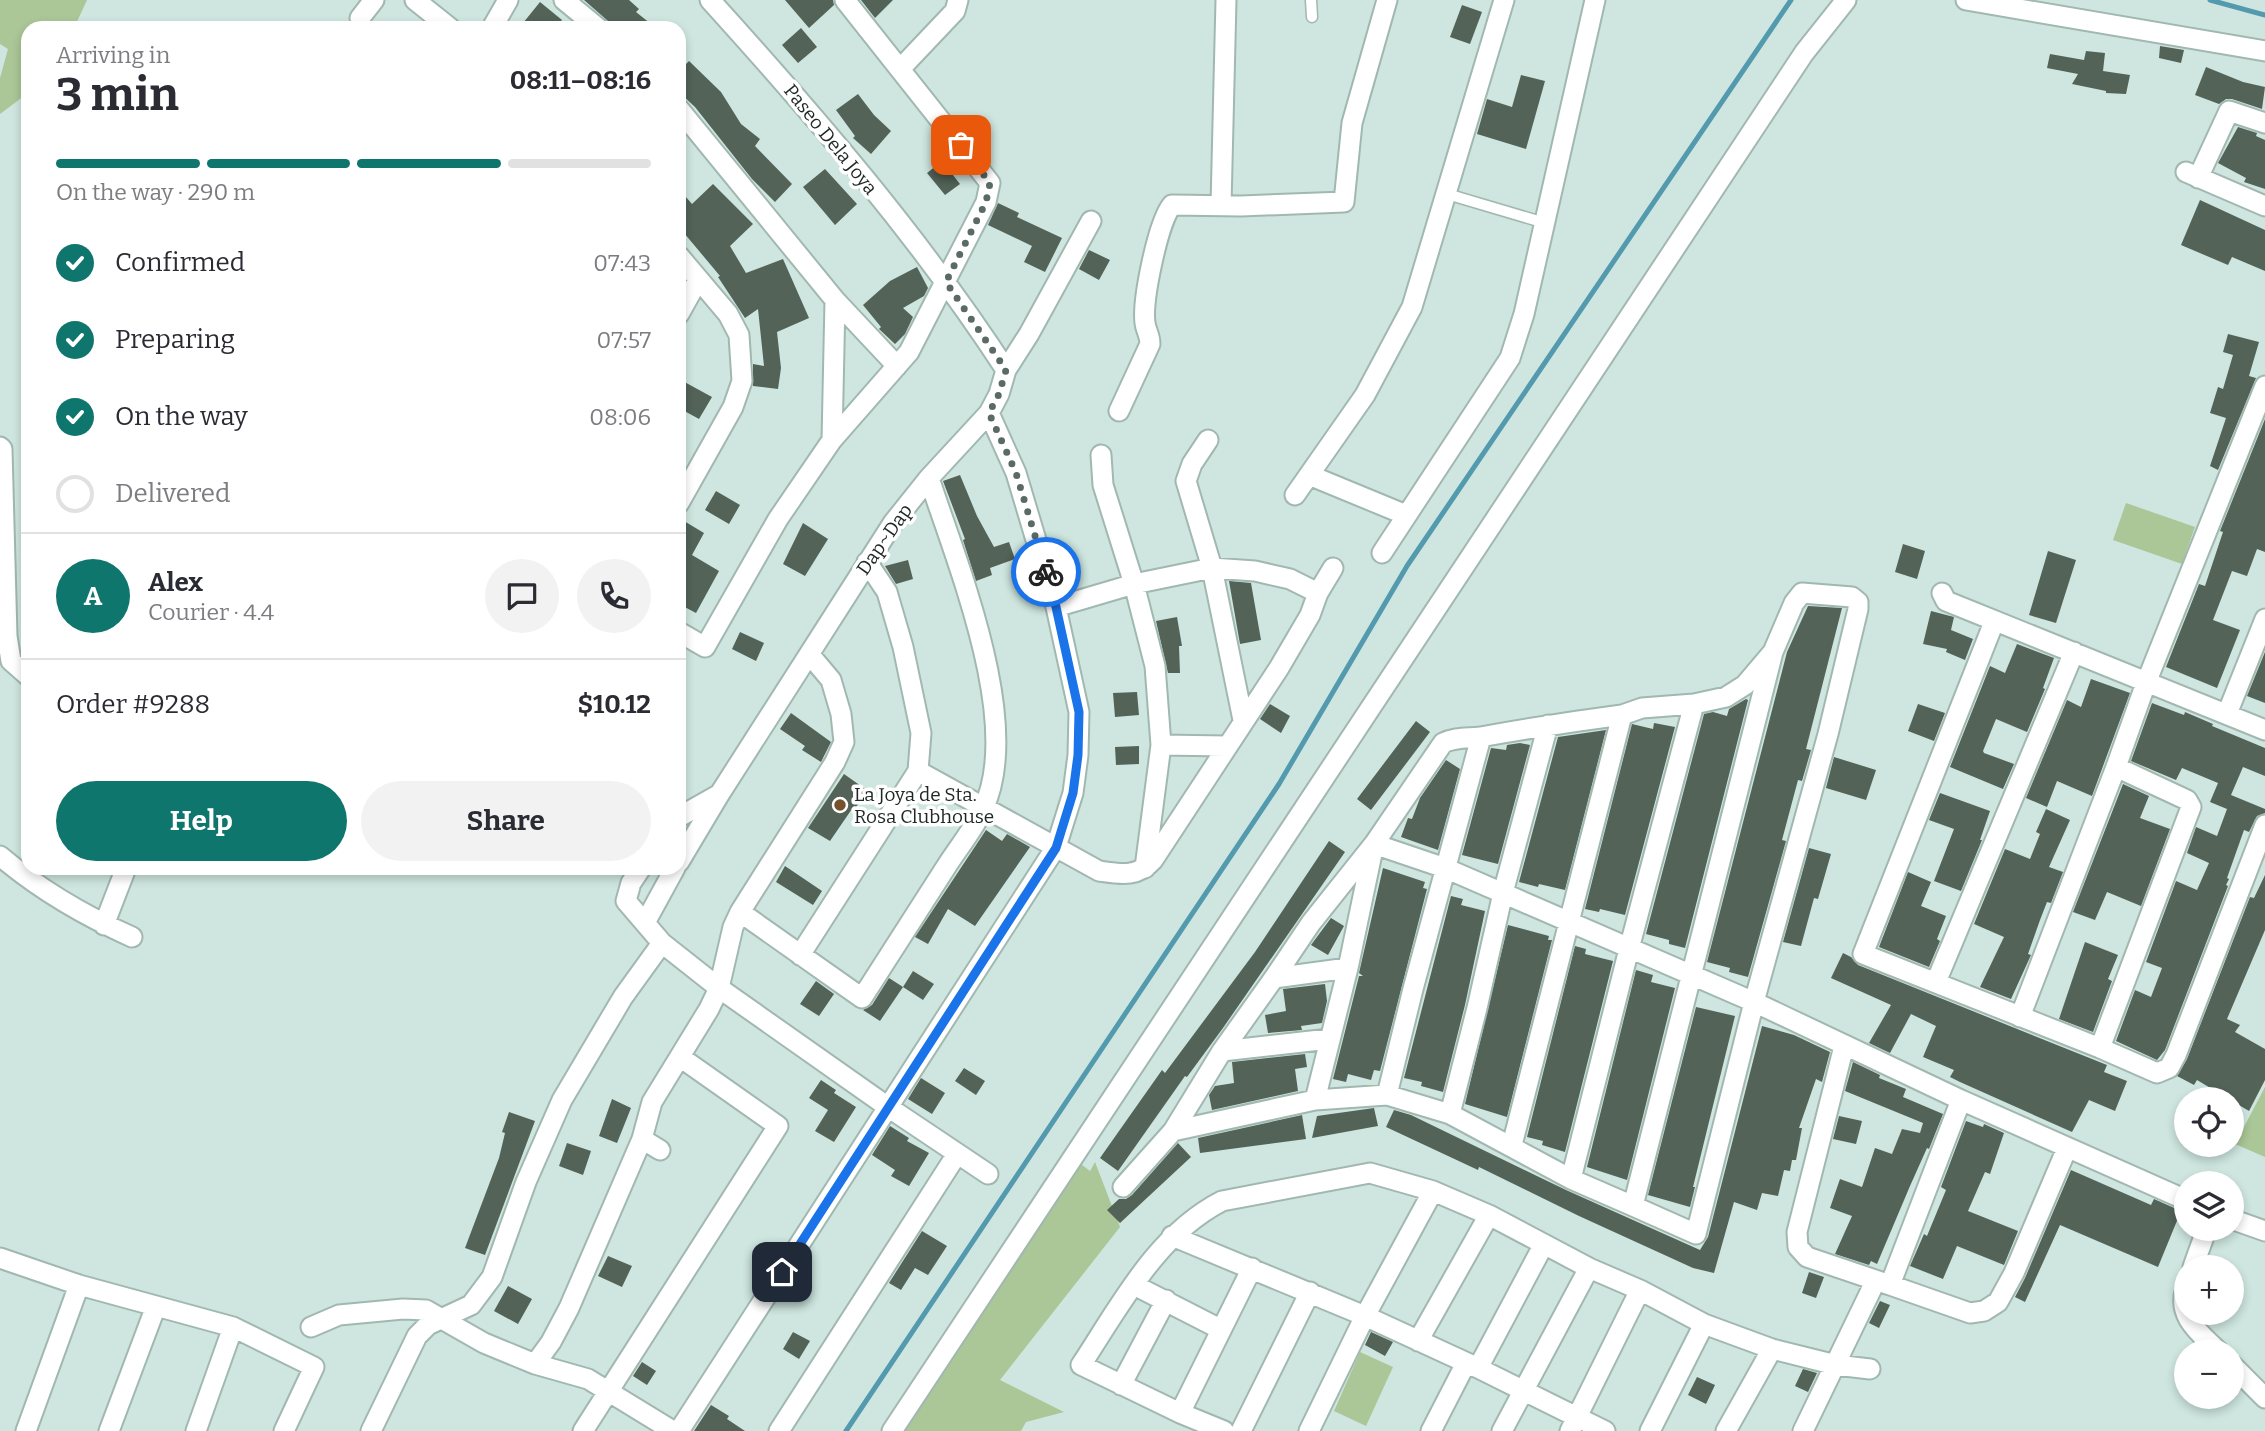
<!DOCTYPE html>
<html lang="en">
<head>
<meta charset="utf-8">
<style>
  :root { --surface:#fff; --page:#f2f2f3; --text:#2b2b33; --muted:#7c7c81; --line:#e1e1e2; --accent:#0f766e }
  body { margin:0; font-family:Bitter,serif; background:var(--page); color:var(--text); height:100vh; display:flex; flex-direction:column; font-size:26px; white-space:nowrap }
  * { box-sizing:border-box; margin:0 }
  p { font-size:23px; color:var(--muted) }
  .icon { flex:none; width:38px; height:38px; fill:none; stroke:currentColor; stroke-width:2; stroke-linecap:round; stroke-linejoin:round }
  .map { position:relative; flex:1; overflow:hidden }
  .side { position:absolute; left:21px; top:21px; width:665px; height:854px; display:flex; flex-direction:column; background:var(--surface); border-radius:21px; box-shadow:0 4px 10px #0003 }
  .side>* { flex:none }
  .controls { position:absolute; left:2174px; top:1087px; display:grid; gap:14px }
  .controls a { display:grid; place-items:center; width:70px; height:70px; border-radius:50%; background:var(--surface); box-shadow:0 4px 10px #0003; font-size:35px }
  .pin { position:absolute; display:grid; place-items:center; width:60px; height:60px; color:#fff; margin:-30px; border-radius:14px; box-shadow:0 4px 10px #0006 }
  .courier { position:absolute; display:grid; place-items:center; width:70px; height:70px; margin:-35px; border:5px solid #1a73e8; border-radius:50%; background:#fff; color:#222; box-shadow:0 2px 9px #0007 }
  .head em { font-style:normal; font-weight:700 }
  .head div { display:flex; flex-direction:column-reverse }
  .head { display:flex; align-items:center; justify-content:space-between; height:119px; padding:0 35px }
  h1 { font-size:46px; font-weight:700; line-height:52px }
  .bar { display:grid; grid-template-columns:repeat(4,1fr); gap:10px 7px; align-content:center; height:84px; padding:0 35px }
  .bar i { height:9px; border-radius:5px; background:var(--line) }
  .bar .on { background:var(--accent) }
  .bar p { grid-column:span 4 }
  .line { display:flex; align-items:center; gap:18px; padding:0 35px; border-top:2px solid var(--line) }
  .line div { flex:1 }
  .round { display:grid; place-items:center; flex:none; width:74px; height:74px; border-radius:37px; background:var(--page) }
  ol { padding:0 35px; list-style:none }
  li { display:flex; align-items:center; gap:21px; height:77px }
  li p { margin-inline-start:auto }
  li .icon { padding:7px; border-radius:50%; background:var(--accent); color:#fff; stroke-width:4 }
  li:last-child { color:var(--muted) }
  li i { width:38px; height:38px; border:4px solid var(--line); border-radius:50% }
  .cta { display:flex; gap:14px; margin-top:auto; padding:14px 35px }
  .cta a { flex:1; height:80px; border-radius:42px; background:var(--accent); color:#fff; font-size:28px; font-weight:700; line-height:80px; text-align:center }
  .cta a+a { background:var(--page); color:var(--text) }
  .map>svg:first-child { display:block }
</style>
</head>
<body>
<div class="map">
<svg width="2265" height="1431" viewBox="0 0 2265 1431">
  <rect width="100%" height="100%" fill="#cee6df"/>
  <path fill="#abc697" d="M0 0H87L74 28H28V93L0 114V78L8 49 0 44Z
    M2126 503 2195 527 2182 564 2113 540Z
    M2265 1087V1157L2235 1144Z
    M1065 1152 1090 1171 1095 1162 1120 1227 1000 1380 1064 1412 1026 1422 1021 1431H890Z
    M1360 1352 1393 1367 1366 1426 1334 1411Z"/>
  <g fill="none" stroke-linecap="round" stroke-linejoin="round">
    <path stroke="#539aaf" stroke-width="5" d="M2210 0 2265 15
      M846 1431 1279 784 1407 566 1791 0"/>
  </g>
  <path fill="#536358" d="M584 0H629L639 9 636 12 656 28H616Z
    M785 0H833L834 5 809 28Z
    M861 0H893L875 18Z
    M540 2 562 20 555 28H519Z
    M1462 5 1482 12 1470 44 1450 37Z
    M801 28 817 47 798 63 782 45Z
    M2160 46 2184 50 2181 63 2159 58Z
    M2086 51 2105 53 2103 71 2130 75 2126 94 2106 93V91L2072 84 2078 74 2047 68 2050 54 2084 60Z
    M689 61 721 92 741 124 760 139 755 146 792 184 775 202 752 179 695 107 679 92V71Z
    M2206 67 2243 82 2265 87 2262 109 2232 99H2226L2219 104 2195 95Z
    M1521 75 1545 81 1526 149 1477 134 1487 99 1512 107Z
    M858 94 874 115 891 131 871 154 853 138 855 136 836 110Z
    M2238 127 2257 133 2256 136 2265 140V189L2244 182 2246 178 2218 163Z
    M942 161 960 184 945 195 927 173Z
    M825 169 857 204 835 225 803 187Z
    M713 184 753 224 730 246 746 273 783 259 809 318 777 332 781 368 778 389 753 386V364L764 366 758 309 745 318 718 277 720 276 679 227V189L692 204Z
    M2200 200 2265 230V271L2232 257 2228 265 2181 245Z
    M998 203 1019 213 1017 217 1062 238 1045 272 1024 262 1032 246 988 225Z
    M1089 250 1110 260 1099 280 1079 269Z
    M917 267 928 288 924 296 903 308 913 317 905 334 895 344 879 329 881 327 863 305 890 281Z
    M2228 334 2259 342 2249 376 2256 378 2218 470 2210 466 2226 418 2210 413 2218 387 2223 389 2233 355 2223 352Z
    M679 379 712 397 699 419 679 408Z
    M2265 419V552L2257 549 2247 576 2232 571 2213 620 2240 630 2217 688 2166 667 2199 584 2205 586 2223 532 2220 531Z
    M960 475 977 516 994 547 1009 542 1015 559 990 568 992 575 976 581 963 540 965 539 943 481Z
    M716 491 740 505 729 524 705 510Z
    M679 518 704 533 692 555 719 571 696 613 679 604Z
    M803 523 828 539 805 576 783 564Z
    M1903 544 1925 551 1917 579 1895 572Z
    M2048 551 2076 560 2056 623 2029 615Z
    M908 560 913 579 896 584 885 566Z
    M1229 581 1251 583 1261 640 1240 644Z
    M1808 606 1842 608 1806 749 1811 750 1802 781 1798 780 1782 840 1786 841 1748 977 1729 972 1730 968 1707 962 1787 652Z
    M1931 611 1954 617 1951 630 1973 639 1965 660 1946 652 1947 649 1923 644Z
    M1177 617 1182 646H1179L1180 673H1168L1156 621Z
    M740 632 764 643 756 661 732 649Z
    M2017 644 2054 658 2043 688 2045 689 2027 732 1996 719 1983 751 1984 753 2014 764 2003 789 1950 767 1990 666 2005 673Z
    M2265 652V703L2247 696Z
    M2091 679 2130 693 2092 796 2057 781 2047 807 2026 798 2067 700 2081 707Z
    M1137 692 1139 715 1115 717 1113 693Z
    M1746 699 1748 700 1685 948 1669 944V940L1646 934 1704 714 1713 712 1727 716 1729 709Z
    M2152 703 2184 715 2185 712 2213 724 2212 726 2265 748V776L2243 767 2231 795 2265 809V813L2257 816 2249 832 2244 830 2227 878 2229 879 2226 885 2228 886 2165 1050 2157 1060 2116 1041 2135 990 2151 997 2162 968 2146 962 2176 881 2197 890 2209 863 2187 853 2196 827 2217 836 2227 809 2210 802 2218 783 2182 768 2176 780 2131 761Z
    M1270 704 1290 716 1281 733 1260 719Z
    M1918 704 1945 713 1934 741 1908 731Z
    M791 713 831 742 821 762 802 750 805 746 780 729Z
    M1416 721 1430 732 1371 810 1357 799Z
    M1654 723 1675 727 1625 915 1600 909 1599 912 1585 909 1632 724 1653 729Z
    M1606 730 1565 890 1539 884 1538 887 1519 882 1558 737Z
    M1520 743 1530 745 1498 864 1462 855 1491 748 1506 750 1507 745Z
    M1139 746V764L1116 765 1115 747Z
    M1834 757 1876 770 1866 800 1826 788Z
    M1446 760 1460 769 1438 850 1401 837 1408 818 1412 819 1420 798Z
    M844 774 868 791 856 807 854 806 830 841 808 828Z
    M2123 784 2149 796 2140 818 2170 829 2141 906 2107 892 2095 920 2073 912Z
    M1940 793 1990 811 1980 840H1982L1961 891 1934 881 1954 829 1929 820Z
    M2046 809 2070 820 2049 867 2063 872 2051 903 2047 902 2040 920 2028 954 2031 955 2011 999 1980 987 2004 937 1974 924 2005 849 2030 859 2040 834 2036 832Z
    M986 830 1002 841 1007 834 1030 847 975 926 948 909 928 944 915 937Z
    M1329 841 1345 852 1223 1028 1187 1077 1185 1076 1118 1171 1100 1158 1162 1070 1165 1073 1255 952Z
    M1809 848 1831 854 1818 899 1814 898 1801 946 1783 942Z
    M785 866 822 891 813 905 776 882Z
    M1383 868 1425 882 1423 888 1427 889 1380 1071 1374 1070 1371 1080 1348 1074 1346 1082 1333 1079 1359 976H1363L1359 973Z
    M1908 872 1931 882 1921 906 1946 916 1937 939 1940 941 1929 967 1879 947Z
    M2265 875V930L2227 1019 2240 1025 2235 1032 2265 1049V1080L2249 1111 2197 1080 2194 1085 2177 1076 2187 1059 2250 897 2254 898Z
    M1451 896 1463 899 1461 905 1485 911 1465 1005 1443 1092 1421 1086 1422 1082 1404 1078Z
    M1331 918 1344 926 1328 955 1311 945Z
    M1508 925 1549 936 1548 940H1552L1507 1117 1465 1104Z
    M2085 942 2118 955 2108 979 2112 981 2093 1032 2059 1019Z
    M1575 946 1586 949 1585 954 1613 961 1565 1152 1542 1145 1543 1141 1527 1137Z
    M1843 953 1851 957 1858 965 2107 1065 2104 1072 2127 1081 2115 1111 2089 1100 2072 1132 1960 1082 1950 1077 1954 1070 1923 1057 1936 1026 1911 1014 1890 1053 1869 1043 1891 1005 1831 978Z
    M1636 970 1653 975 1651 982 1675 988 1627 1180 1587 1167Z
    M913 971 934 984 923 1000 903 987Z
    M889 978 903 987 880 1021 863 1010 872 1005Z
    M816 981 834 994 819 1016 800 1004Z
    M1325 984 1327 1001 1322 1023 1301 1026 1302 1030 1268 1033 1265 1015 1286 1011 1283 989Z
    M1696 1007 1735 1016 1693 1187H1695L1690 1207 1648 1195Z
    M1762 1026 1794 1035 1830 1052 1822 1082 1816 1079 1799 1128H1802L1796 1160H1792L1790 1171 1784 1170 1778 1196 1762 1193 1757 1210 1734 1202 1714 1273 1693 1268 1579 1216 1479 1167 1478 1170 1386 1127 1394 1110 1411 1115 1566 1190 1700 1250 1708 1237Z
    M1305 1054 1307 1067 1295 1069 1298 1091 1212 1110 1209 1095 1215 1086 1234 1083 1232 1062Z
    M1853 1062 1880 1075 1879 1078 1906 1089 1903 1097 1943 1114 1929 1149 1927 1148 1910 1186 1877 1264 1871 1261 1869 1265 1835 1254 1852 1216 1830 1208 1840 1179 1862 1187 1875 1148 1892 1154 1902 1129 1920 1133 1923 1123 1845 1091Z
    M964 1068 985 1081 976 1095 955 1081Z
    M921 1078 945 1093 932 1114 908 1099Z
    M821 1080 836 1090 834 1093 856 1107 834 1142 815 1131 828 1110 809 1098Z
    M612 1099 631 1108 617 1143 599 1136Z
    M1374 1108 1378 1126 1312 1138 1317 1116Z
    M509 1112 535 1121 485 1255 465 1248 499 1158 505 1133 502 1132Z
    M1302 1115 1306 1139 1200 1153 1198 1138Z
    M1839 1116 1862 1121 1856 1144 1833 1139Z
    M1966 1121 1983 1127 1984 1124 2004 1133 1990 1174 1985 1172 1968 1211 2018 1231 2004 1265 1957 1246 1943 1279 1910 1266 1924 1234 1927 1236 1946 1190 1941 1187Z
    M890 1126 909 1138 907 1141 929 1153 909 1186 891 1176 895 1170 872 1155Z
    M567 1143 591 1151 583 1175 559 1166Z
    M1178 1143 1191 1157 1120 1223 1107 1210 1119 1199H1126L1132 1195Z
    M2071 1170 2151 1205 2154 1199 2181 1211 2158 1267 2060 1225 2025 1302 2015 1297 2025 1278Z
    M922 1231 947 1246 928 1275 915 1268 901 1290 889 1283Z
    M608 1256 632 1266 622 1287 598 1276Z
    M1809 1272 1824 1277 1816 1298 1802 1293Z
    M508 1286 532 1299 518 1324 494 1311Z
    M1880 1301 1890 1305 1879 1328 1869 1323Z
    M793 1332 810 1341 799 1359 783 1349Z
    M1371 1332 1393 1342 1385 1356 1365 1345Z
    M642 1362 656 1371 647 1385 633 1376Z
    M1803 1369 1817 1373 1808 1392 1795 1386Z
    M1697 1377 1715 1385 1706 1404 1688 1395Z
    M711 1405 729 1416 727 1419 745 1431H694Z"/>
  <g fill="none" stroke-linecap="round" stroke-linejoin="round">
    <g stroke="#a1b8b1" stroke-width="13">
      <path id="lane" d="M1311 0 1312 17
        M1447 194 1545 223"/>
    </g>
    <g stroke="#a1b8b1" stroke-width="23">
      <path id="street" d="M415 0 450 28
        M564 0 598 28
        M710 0C816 117 920 238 1006 370
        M1966 0 2265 51
        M360 18 374 0
        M492 28 508 0
        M901 68 955 11 958 0
        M679 109 835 300 897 366
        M2186 172 2265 206
        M2198 178 2229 111 2265 123
        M1221 205 1226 0
        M679 256 728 314 739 335 742 381 733 407 679 503
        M679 314 698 280
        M1119 411 1150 344C1150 335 1146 331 1145 323 1142 300 1158 222 1172 205L1241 206 1344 202 1352 123 1387 0
        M832 440 835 300
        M1208 440 1192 464 1186 481 1212 568 1243 720
        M0 447 2 449 7 636 11 661 28 676
        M1101 455 1103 485 1134 584 1155 666 1161 745 1145 868
        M1309 475 1406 515
        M1295 495 1365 395 1412 307 1504 0
        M1382 553 1510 358 1524 314 1595 0
        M1942 593 1946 601 2265 730
        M1056 607 1134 584 1212 568 1255 571 1290 579 1318 593
        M1994 622 1863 954 2100 1048 2157 1073 2169 1068 2176 1055 2265 825
        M679 632 705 647 778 519 832 440 909 352 986 202 990 183 845 0
        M2227 714 2265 619
        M1622 715C1576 721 1531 728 1486 736 1471 739 1457 736 1443 743L1374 844 1445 868 1754 1002 1961 1100 2186 1200
        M1161 745 1227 746
        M918 771 1099 871C1120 874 1137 878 1153 860L1279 668 1310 615 1318 593 1333 568
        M679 817 718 795
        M0 856C40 890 85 916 132 937
        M679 862 719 795 893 523 929 478 989 413 999 394 1006 370 1029 334 1091 221
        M641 868 631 883 626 901 662 943 719 988 888 1107 988 1174
        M740 912 862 998C890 954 918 911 946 867 958 848 974 829 983 809 1024 724 957 564 929 478
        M646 921 675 868
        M104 925 126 868
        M800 955 918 771 921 733 903 647 887 592 867 562
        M1274 978 1348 968
        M1936 982 2074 652
        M2020 1017 2116 767 2146 683 2265 386
        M1844 1046 1797 1232 1798 1247 1807 1257 1890 1285 1961 1100
        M2100 1048 2191 807 2187 800 2116 767
        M1222 1051 1329 1039
        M1387 1095 1413 989 1481 737
        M1315 1100 1348 968 1374 844 1311 923 1274 978 1222 1051 1173 1131 1315 1100 1387 1095 1450 1114 1571 1179 1633 1206 1773 652
        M1450 1114 1477 1008 1503 893 1548 725
        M642 1139 660 1150
        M1512 1145 1622 715 1642 708 1694 704 1726 697 1745 685 1773 652 1794 603 1802 593 1852 597 1858 602V609L1828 734 1754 1002 1696 1234 1633 1206
        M1571 1179 1629 949 1694 704
        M1123 1187 1173 1131
        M2231 1219 2265 1231
        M1172 1236 1365 1316 1478 1368 1605 1431
        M0 1258 79 1285 233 1327 314 1367 284 1431
        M2193 1267 2207 1228
        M1134 1285 1220 1329
        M1890 1285 1970 1313 1984 1311 1998 1302 2014 1273 2067 1148
        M2186 1288C2176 1316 2200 1333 2218 1351
        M311 1327 339 1315 403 1309 426 1310 484 1343 535 1364 588 1379 673 1431
        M1418 1341 1489 1215
        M535 1364 551 1342 569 1308 642 1139 652 1102 709 1009 719 988 733 927 740 912 835 762 844 742 841 714 831 680 810 655
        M2231 1364 2265 1398
        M1478 1368 1544 1244
        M1121 1385 1166 1300
        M1180 1413 1252 1268
        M26 1431 79 1285
        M109 1431 156 1306
        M196 1431 233 1327
        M371 1431 417 1336 428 1325 471 1305 492 1277 526 1182 562 1100 623 997 662 943
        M583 1431 778 1126 680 1057
        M679 1431 1056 847 1073 793 1078 755 1079 712 1056 607 1016 473 989 413
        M779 1431 957 1154
        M892 1431 1804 53 1846 0
        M1224 1431 1180 1413 1081 1365C1120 1306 1156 1235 1222 1201L1370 1173 1433 1191 1489 1215 1589 1268 1640 1290 1704 1324 1772 1349 1836 1365 1870 1369
        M1241 1431 1310 1292
        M1309 1431 1365 1316 1433 1191
        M1431 1431 1466 1363
        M1502 1431 1589 1268
        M1570 1431 1640 1290
        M1650 1431 1704 1324
        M1726 1431 1772 1349
        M1803 1431 1875 1282"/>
    </g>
    <use href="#lane" stroke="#fff" stroke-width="10"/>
    <use href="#street" stroke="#fff" stroke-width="19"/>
  </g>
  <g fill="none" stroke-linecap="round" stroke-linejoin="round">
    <path stroke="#5c6a65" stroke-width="7" stroke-dasharray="0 12.6" d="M961 145 990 183 986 202 946 282 1006 370 999 394 989 413 1016 473 1046 572"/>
    <path stroke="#1a73e8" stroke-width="9" d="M782 1272 1056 848 1073 793 1078 755 1079 712 1056 607 1046 572"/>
  </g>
  <circle fill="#75522b" stroke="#fff" stroke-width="2.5" cx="840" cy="805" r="7"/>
  <g text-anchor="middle" stroke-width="7" stroke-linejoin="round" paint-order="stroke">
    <g font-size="19" fill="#1e2724" stroke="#fff">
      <text transform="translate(831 139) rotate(51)" y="7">Paseo Dela Joya</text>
      <text transform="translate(884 539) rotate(-55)" y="7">Dap~Dap</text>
    </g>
    <g font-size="19" fill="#1e2724" stroke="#fff" text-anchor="start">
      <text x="854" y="801">La Joya de Sta.<tspan x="854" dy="22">Rosa Clubhouse</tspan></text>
    </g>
  </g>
</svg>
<div class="controls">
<a><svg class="icon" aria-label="locate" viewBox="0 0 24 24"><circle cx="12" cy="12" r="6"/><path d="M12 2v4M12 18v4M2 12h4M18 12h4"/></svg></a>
<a><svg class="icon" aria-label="layers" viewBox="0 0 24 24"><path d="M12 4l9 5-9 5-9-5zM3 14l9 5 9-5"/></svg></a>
<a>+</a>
<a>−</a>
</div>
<div class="pin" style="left:961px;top:145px;background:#ea580c"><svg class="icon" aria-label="bag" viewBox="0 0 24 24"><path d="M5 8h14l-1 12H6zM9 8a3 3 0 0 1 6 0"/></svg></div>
<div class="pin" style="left:782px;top:1272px;background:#1f2937"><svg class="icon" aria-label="home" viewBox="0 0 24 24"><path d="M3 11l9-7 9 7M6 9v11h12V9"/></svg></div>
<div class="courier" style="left:1046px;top:572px"><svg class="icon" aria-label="bike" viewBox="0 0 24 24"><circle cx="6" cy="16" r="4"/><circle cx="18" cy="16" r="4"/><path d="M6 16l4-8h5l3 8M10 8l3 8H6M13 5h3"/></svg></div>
<section class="side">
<div class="head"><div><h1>3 min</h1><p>Arriving in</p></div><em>08:11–08:16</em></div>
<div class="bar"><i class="on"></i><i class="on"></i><i class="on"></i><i></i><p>On the way · 290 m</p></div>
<ol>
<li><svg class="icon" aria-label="check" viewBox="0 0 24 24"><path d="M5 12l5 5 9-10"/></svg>Confirmed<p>07:43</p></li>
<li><svg class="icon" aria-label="check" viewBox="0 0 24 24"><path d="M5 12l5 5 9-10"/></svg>Preparing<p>07:57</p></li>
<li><svg class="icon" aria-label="check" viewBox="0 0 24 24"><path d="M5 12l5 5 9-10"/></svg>On the way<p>08:06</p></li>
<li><i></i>Delivered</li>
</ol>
<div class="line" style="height:126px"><b class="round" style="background:var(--accent);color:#fff">A</b><div><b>Alex</b><p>Courier · 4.4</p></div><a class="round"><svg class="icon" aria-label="chat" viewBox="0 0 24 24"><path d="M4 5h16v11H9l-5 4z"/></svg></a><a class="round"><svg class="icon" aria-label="phone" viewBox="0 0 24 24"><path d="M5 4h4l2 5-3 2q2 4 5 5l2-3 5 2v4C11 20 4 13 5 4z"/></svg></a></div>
<div class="line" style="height:91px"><div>Order #9288</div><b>$10.12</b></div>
<div class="cta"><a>Help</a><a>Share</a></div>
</section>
</div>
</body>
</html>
